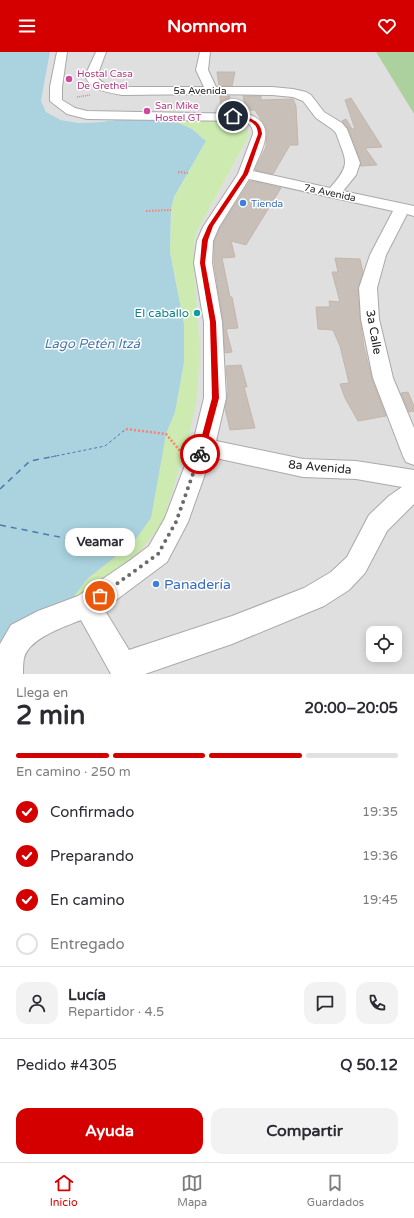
<!DOCTYPE html>
<html lang="es">
<head>
<meta charset="utf-8">
<style>
  :root { --surface:#fff; --page:#f2f2f3; --text:#2b2b33; --muted:#7c7c81; --line:#e1e1e2; --accent:#d40000 }
  body { margin:0; font-family:"Varela Round",sans-serif; background:var(--page); color:var(--text); height:100vh; display:flex; flex-direction:column; font-size:15px; white-space:nowrap }
  * { box-sizing:border-box; margin:0 }
  p { font-size:13px; color:var(--muted) }
  .icon { flex:none; width:22px; height:22px; fill:none; stroke:currentColor; stroke-width:2; stroke-linecap:round; stroke-linejoin:round }
  .map { position:relative; height:622px; overflow:hidden }
  .drawer { display:flex; flex-direction:column; background:var(--surface); flex:1 }
  .drawer>* { flex:none }
  .tools { position:absolute; left:366px; top:574px; display:grid; gap:8px }
  .tools a { display:grid; place-items:center; width:36px; height:36px; border-radius:8px; background:var(--surface); box-shadow:0 2px 10px #0003; font-size:20px }
  .pin { position:absolute; display:grid; place-items:center; width:34px; height:34px; color:#fff; margin:-17px; border:2px solid #fff; border-radius:50%; box-shadow:0 1px 4px #0007 }
  .courier { position:absolute; display:grid; place-items:center; width:40px; height:40px; margin:-20px; border:3px solid #d40000; border-radius:50%; background:#fff; color:#222; box-shadow:0 1px 5px #0007 }
  .bubble { position:absolute; height:28px; border-radius:12px; background:var(--surface); box-shadow:0 2px 10px #0003; font-size:13px; font-weight:700; line-height:28px; text-align:center }
  .headline em { font-style:normal; font-weight:700 }
  .headline div { display:flex; flex-direction:column-reverse }
  .headline { display:flex; align-items:center; justify-content:space-between; height:68px; padding:0 16px }
  h1 { font-size:26px; font-weight:700; line-height:30px }
  .bar { display:grid; grid-template-columns:repeat(4,1fr); gap:6px 4px; align-content:center; height:48px; padding:0 16px }
  .bar i { height:5px; border-radius:3px; background:var(--line) }
  .bar .active { background:var(--accent) }
  .bar p { grid-column:span 4 }
  .line { display:flex; align-items:center; gap:10px; padding:0 16px; border-top:1px solid var(--line) }
  .line div { flex:1 }
  .round { display:grid; place-items:center; flex:none; width:42px; height:42px; border-radius:12px; background:var(--page) }
  ol { padding:0 16px; list-style:none }
  li { display:flex; align-items:center; gap:12px; height:44px }
  li p { margin-inline-start:auto }
  li .icon { padding:4px; border-radius:50%; background:var(--accent); color:#fff; stroke-width:4 }
  li:last-child { color:var(--muted) }
  li i { width:22px; height:22px; border:2px solid var(--line); border-radius:50% }
  .action { display:flex; gap:8px; margin-top:auto; padding:8px 16px }
  .action a { flex:1; height:46px; border-radius:12px; background:var(--accent); color:#fff; font-size:16px; font-weight:700; line-height:46px; text-align:center }
  .action a+a { background:var(--page); color:var(--text) }
  header { display:flex; justify-content:space-between; align-items:center; height:52px; padding:0 16px; background:var(--accent); color:#fff; font-size:18px; font-weight:700 }
  .menu { display:flex; justify-content:space-around; align-items:center; height:56px; border-top:1px solid var(--line); background:var(--surface); font-size:11px; color:var(--muted) }
  .menu a { display:grid; justify-items:center; gap:2px }
  .menu .active { color:var(--accent) }
  .map>svg:first-child { display:block }
</style>
</head>
<body>
<header><svg class="icon" aria-label="menu" viewBox="0 0 24 24"><path d="M4 6h16M4 12h16M4 18h16"/></svg>Nomnom<svg class="icon" aria-label="heart" viewBox="0 0 24 24"><path d="M12 20l-8-8c-3-5 5-10 8-4 3-6 11-1 8 4z"/></svg></header>
<div class="map">
<svg width="414" height="622" viewBox="0 0 414 622">
  <rect width="100%" height="100%" fill="#f2efe9"/>
  <path fill="#e0dfdf" fill-rule="evenodd" d="M50 0H376L414 62V622H0L194 219V192L197 179 249 84 131 66 101 70 79 71 61 68 46 60 41 49ZM373 581H395V603H373Z"/>
  <path fill="#cdebb0" d="M231 65C242 69 247 72 249 84L197 179 194 192V219L200 299 196 353 186 395 163 470 142 497 108 526 72 547 88 526 133 491 150 466 166 382 175 360 184 310V272L170 200 171 158 174 145 206 89 192 77 170 67Z"/>
  <path fill="#add19e" d="M376 0H414V62Z"/>
  <path fill="#aad3df" d="M0 0H50L41 49 46 60 61 68 79 71 101 70 131 66 170 67 192 77 206 89 174 145 171 158 170 200 184 272V310L175 360 166 382 151 466 133 491 88 526 72 547 0 600Z"/>
  <g fill="none" stroke-linecap="round" stroke-linejoin="round">
    <path stroke="#4a7aab" stroke-width="1" stroke-dasharray="3 2.5" stroke-linecap="butt" d="M51 405 105 394 126 377"/>
    <path stroke="#4a7aab" stroke-width="1.5" stroke-dasharray="6 5" stroke-linecap="butt" d="M0 437 30 409 56 404
      M0 473 104 494"/>
  </g>
  <path fill="#c7bfb8" stroke="#c4b6ab" d="M217 20H235L232 34H219Z
    M220 44H230L227 60H221Z
    M243 44H261V48L293 47 296 54 298 93H290L273 122 255 118 266 95 267 79 264 72 255 58H246Z
    M351 46 382 95 365 96 377 113 360 114 361 110 348 76 342 69 346 67 352 77H355L345 48Z
    M250 129 281 136 246 193 231 189 235 205 222 206 230 245H232L238 276 226 277 232 300 225 301 223 270 214 211V189L220 176Z
    M335 206 360 207 363 220 358 236 360 267 364 295 372 327 386 364 358 369 345 346 340 332 349 331 340 294 333 278 318 277 316 255H330L329 249 340 250 332 220H338Z
    M241 313 247 335H244L255 376 230 378 225 356 228 339 226 314Z
    M408 340 414 354V359L409 360 401 341Z"/>
  <g fill="none" stroke-linecap="round" stroke-linejoin="round">
    <g stroke="#a9a9a9" stroke-width="2">
      <path id="minor" d="M57 0H67L62 35V48L75 56 87 59 248 62C279 73 261 98 253 119L330 136C352 111 346 110 336 81L332 77 316 66 303 49 293 45 272 43 212 42 122 43C108 40 91 39 85 24L96 0H106L97 24C101 33 113 34 122 35H204L196 18 200 0H210L208 18 216 35H272L293 37 306 40 311 43 324 60 342 71 347 77 360 111 356 123 343 139 414 154V164L407 162 386 203 377 236 379 267 393 326 414 376V413L406 410 403 404 373 326 361 267 359 236 370 203 393 159 249 127 219 175 213 189 212 211 222 270 226 346 216 389 303 407 356 409 414 418V452L387 479 365 521 349 538 324 554 232 592 145 622H111L81 568C64 575 29 586 24 606 23 611 23 617 23 622H0V592L11 573 38 559 78 544 129 509 149 494 165 466 192 395 204 346V270L194 211 197 189 203 175 238 122 253 82C253 74 250 72 243 69L87 67 67 62 50 49V35ZM211 405 303 425 356 427 402 435 389 444 369 463 347 505 331 520 304 536 232 564 129 598 104 557 167 510 188 470Z"/>
    </g>
    <path stroke="#fa8072" stroke-width="1.5" stroke-dasharray="1 1" stroke-linecap="butt" d="M77 45 90 43"/>
    <path stroke="#fa8072" stroke-width="2" stroke-dasharray="1.5 1.5" stroke-linecap="butt" d="M178 120 188 121
      M146 159 171 158"/>
    <path stroke="#fa8072" stroke-width="2.5" stroke-dasharray="2 2" stroke-linecap="butt" d="M126 377 166 382 181 400"/>
    <path stroke="#fa8072" stroke-width="3" stroke-dasharray="2.5 2.5" stroke-linecap="butt" d="M104 494 122 502"/>
    <use href="#minor" fill="#fff" fill-rule="evenodd"/>
  </g>
  <path fill="#d40000" d="M233 63C246 64 261 67 262 82L248 122 213 174 208 188 205 211 216 270 219 346 204 402 200 405 197 402 212 346 210 270 200 211 202 188 208 174 243 122 258 82C257 67 243 67 232 65Z"/>
  <g fill="none" stroke-linecap="round" stroke-linejoin="round">
    <path stroke="#6b6a68" stroke-width="4" stroke-dasharray="0 7.2" d="M100 544 158 502 176 470 200 402"/>
  </g>
  <g fill="#d1479c" stroke="#fff" stroke-width="1.5">
    <circle cx="69" cy="27" r="4"/>
    <circle cx="147" cy="59" r="4"/>
  </g>
  <g fill="#3f7fe0" stroke="#fff" stroke-width="1.5">
    <circle cx="243" cy="151" r="4"/>
    <circle cx="156" cy="532" r="4"/>
  </g>
  <circle fill="#0f9aa8" stroke="#fff" stroke-width="1.5" cx="197" cy="261" r="4"/>
  <g text-anchor="middle" stroke-width="3" stroke-linejoin="round" paint-order="stroke">
    <g font-size="10" fill="#b23c85" stroke="#fff" text-anchor="start">
      <text x="77" y="25">Hostal Casa<tspan x="77" dy="12">De Grethel</tspan></text>
      <text x="155" y="57">San Mike<tspan x="155" dy="12">Hostel GT</tspan></text>
    </g>
    <g font-size="10" fill="#222" stroke="#fff">
      <text x="200" y="42">5a Avenida</text>
      <text transform="translate(330 140) rotate(12)" y="4">7a Avenida</text>
    </g>
    <g font-size="10" fill="#366cbe" stroke="#fff" text-anchor="start">
      <text x="251" y="155">Tienda</text>
    </g>
    <g font-size="12" fill="#0d838f" stroke="#fff" text-anchor="end">
      <text x="189" y="265">El caballo</text>
    </g>
    <g font-size="12" fill="#222" stroke="#fff">
      <text transform="translate(374 280) rotate(80)" y="4">3a Calle</text>
      <text transform="translate(320 415) rotate(5)" y="4">8a Avenida</text>
    </g>
    <g font-size="13" font-style="italic" fill="#4a7aab" stroke="#fff">
      <text x="92" y="296">Lago Petén Itzá</text>
    </g>
    <g font-size="14" fill="#366cbe" stroke="#fff" text-anchor="start">
      <text x="164" y="537">Panadería</text>
    </g>
  </g>
</svg>
<div class="tools">
<a><svg class="icon" aria-label="locate" viewBox="0 0 24 24"><circle cx="12" cy="12" r="6"/><path d="M12 2v4M12 18v4M2 12h4M18 12h4"/></svg></a>
</div>
<div class="pin" style="left:100px;top:544px;background:#ea580c"><svg class="icon" aria-label="bag" viewBox="0 0 24 24"><path d="M5 8h14l-1 12H6zM9 8a3 3 0 0 1 6 0"/></svg></div>
<div class="pin" style="left:233px;top:64px;background:#1f2937"><svg class="icon" aria-label="home" viewBox="0 0 24 24"><path d="M3 11l9-7 9 7M6 9v11h12V9"/></svg></div>
<div class="courier" style="left:200px;top:402px"><svg class="icon" aria-label="bike" viewBox="0 0 24 24"><circle cx="6" cy="16" r="4"/><circle cx="18" cy="16" r="4"/><path d="M6 16l4-8h5l3 8M10 8l3 8H6M13 5h3"/></svg></div>
<div class="bubble" style="left:65px;top:476px;width:70px">Veamar</div>
</div>
<section class="drawer">
<div class="headline"><div><h1>2 min</h1><p>Llega en</p></div><em>20:00–20:05</em></div>
<div class="bar"><i class="active"></i><i class="active"></i><i class="active"></i><i></i><p>En camino · 250 m</p></div>
<ol>
<li><svg class="icon" aria-label="check" viewBox="0 0 24 24"><path d="M5 12l5 5 9-10"/></svg>Confirmado<p>19:35</p></li>
<li><svg class="icon" aria-label="check" viewBox="0 0 24 24"><path d="M5 12l5 5 9-10"/></svg>Preparando<p>19:36</p></li>
<li><svg class="icon" aria-label="check" viewBox="0 0 24 24"><path d="M5 12l5 5 9-10"/></svg>En camino<p>19:45</p></li>
<li><i></i>Entregado</li>
</ol>
<div class="line" style="height:72px"><a class="round"><svg class="icon" aria-label="person" viewBox="0 0 24 24"><circle cx="12" cy="8" r="4"/><path d="M4 21q1-7 8-7t8 7"/></svg></a><div><b>Lucía</b><p>Repartidor · 4.5</p></div><a class="round"><svg class="icon" aria-label="chat" viewBox="0 0 24 24"><path d="M4 5h16v11H9l-5 4z"/></svg></a><a class="round"><svg class="icon" aria-label="phone" viewBox="0 0 24 24"><path d="M5 4h4l2 5-3 2q2 4 5 5l2-3 5 2v4C11 20 4 13 5 4z"/></svg></a></div>
<div class="line" style="height:52px"><div>Pedido #4305</div><b>Q 50.12</b></div>
<div class="action"><a>Ayuda</a><a>Compartir</a></div>
</section>
<nav class="menu">
<a class="active"><svg class="icon" aria-label="home" viewBox="0 0 24 24"><path d="M3 11l9-7 9 7M6 9v11h12V9"/></svg>Inicio</a>
<a><svg class="icon" aria-label="map" viewBox="0 0 24 24"><path d="M3 6l6-2 6 2 6-2v14l-6 2-6-2-6 2zM9 4v14M15 6v14"/></svg>Mapa</a>
<a><svg class="icon" aria-label="saved" viewBox="0 0 24 24"><path d="M7 4h10v16l-5-4-5 4z"/></svg>Guardados</a>
</nav>
</body>
</html>
